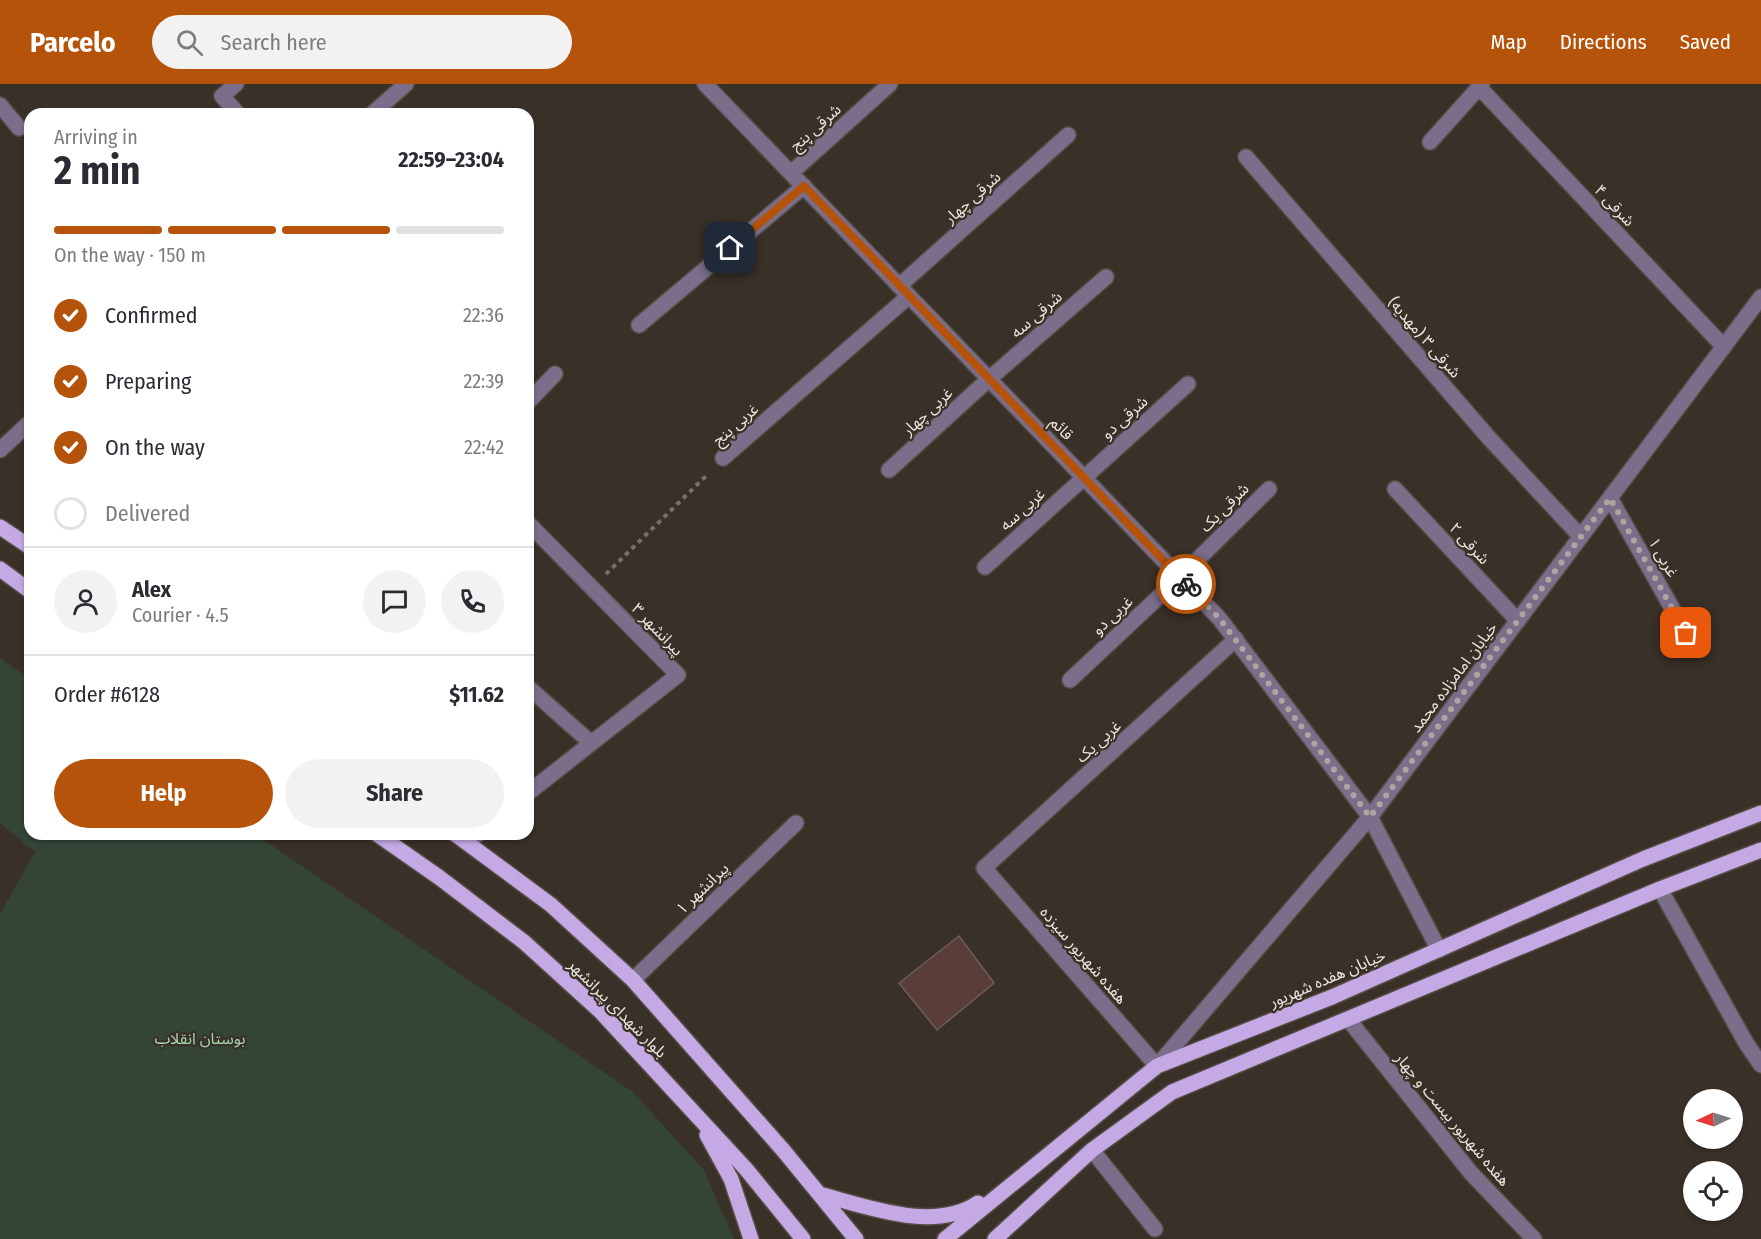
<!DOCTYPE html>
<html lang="en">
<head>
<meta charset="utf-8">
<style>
  :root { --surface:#fff; --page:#f2f2f3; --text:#2b2b33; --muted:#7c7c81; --line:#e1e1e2; --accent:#b45309 }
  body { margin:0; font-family:"Fira Sans Condensed","Noto Sans Arabic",sans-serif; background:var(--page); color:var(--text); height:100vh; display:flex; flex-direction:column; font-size:22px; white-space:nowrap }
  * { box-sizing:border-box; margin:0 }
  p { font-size:20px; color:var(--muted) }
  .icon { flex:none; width:33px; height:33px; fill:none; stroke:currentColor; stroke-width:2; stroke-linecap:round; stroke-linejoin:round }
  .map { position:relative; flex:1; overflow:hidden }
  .sheet { position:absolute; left:24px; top:24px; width:510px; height:732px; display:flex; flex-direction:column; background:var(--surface); border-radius:18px; box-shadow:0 2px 4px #0004 }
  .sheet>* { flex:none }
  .needle { width:39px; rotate:266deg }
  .buttons { position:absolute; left:1683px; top:1005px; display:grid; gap:12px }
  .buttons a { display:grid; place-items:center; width:60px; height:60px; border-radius:50%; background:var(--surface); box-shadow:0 2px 4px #0004; font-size:30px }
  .pin { position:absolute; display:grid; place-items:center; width:51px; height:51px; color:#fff; margin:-26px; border-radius:12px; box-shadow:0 3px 9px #0006 }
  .courier { position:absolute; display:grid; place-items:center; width:60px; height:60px; margin:-30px; border:4px solid #b45309; border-radius:50%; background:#fff; color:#222; box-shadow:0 2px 8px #0007 }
  .overview em { font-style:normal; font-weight:700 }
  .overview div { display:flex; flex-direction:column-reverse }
  .overview { display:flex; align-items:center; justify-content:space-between; height:102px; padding:0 30px }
  h1 { font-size:39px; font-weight:700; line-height:45px }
  .bar { display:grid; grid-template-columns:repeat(4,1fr); gap:9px 6px; align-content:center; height:72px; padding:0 30px }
  .bar i { height:8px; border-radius:4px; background:var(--line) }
  .bar .on { background:var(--accent) }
  .bar p { grid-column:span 4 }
  .line { display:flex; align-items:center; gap:15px; padding:0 30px; border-top:2px solid var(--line) }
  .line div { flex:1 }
  .round { display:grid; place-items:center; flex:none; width:63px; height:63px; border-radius:32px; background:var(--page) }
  ol { padding:0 30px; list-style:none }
  li { display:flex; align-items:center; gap:18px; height:66px }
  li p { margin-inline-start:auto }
  li .icon { padding:6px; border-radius:50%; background:var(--accent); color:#fff; stroke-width:4 }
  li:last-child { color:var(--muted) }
  li i { width:33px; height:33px; border:3px solid var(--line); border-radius:50% }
  .button { display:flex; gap:12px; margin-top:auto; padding:12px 30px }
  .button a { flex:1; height:69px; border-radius:36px; background:var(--accent); color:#fff; font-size:24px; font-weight:700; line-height:69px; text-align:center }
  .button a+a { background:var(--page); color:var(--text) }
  header { display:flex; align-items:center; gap:36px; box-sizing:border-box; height:84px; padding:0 30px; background:var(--accent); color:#fff }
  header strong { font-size:28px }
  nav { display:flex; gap:33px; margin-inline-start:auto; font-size:21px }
  .search { width:420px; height:54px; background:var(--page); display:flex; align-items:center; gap:15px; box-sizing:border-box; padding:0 21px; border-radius:33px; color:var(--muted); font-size:22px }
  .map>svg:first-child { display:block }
</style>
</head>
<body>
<header>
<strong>Parcelo</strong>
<div class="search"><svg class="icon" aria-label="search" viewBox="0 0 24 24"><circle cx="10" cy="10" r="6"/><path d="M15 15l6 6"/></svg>Search here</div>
<nav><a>Map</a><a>Directions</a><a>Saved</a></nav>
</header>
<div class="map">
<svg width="1761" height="1155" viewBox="0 0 1761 1155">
  <rect width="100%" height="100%" fill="#393028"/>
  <path fill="#344437" d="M0 574 30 595V750H255L633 1008 704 1086 734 1155H0V830L35 768 0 739Z"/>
  <path fill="#5a3c38" stroke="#6b5d5b" stroke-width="1.5" d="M959 852 994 899 937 946 899 899Z"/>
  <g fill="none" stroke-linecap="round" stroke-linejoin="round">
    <g stroke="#554d45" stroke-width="18">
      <path id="minor" d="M236 0 222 12 238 30
        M705 0 1219 534 1370 733 1439 866
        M1479 3 1724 263
        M0 21 19 44
        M372 30 406 0
        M1430 58 1482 0
        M1246 73 1489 354 1581 453
        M791 89 890 0
        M899 202 1068 51
        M639 241 804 102
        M528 318 555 290
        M0 366 30 338
        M723 374 909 212
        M889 386 989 295 1106 193
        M1395 405 1518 537
        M1610 414 1686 549
        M528 439 678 591 528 709
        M985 483 1188 300
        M1236 555 984 784 1157 982 1370 733 1761 213
        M1070 596 1180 493 1269 405
        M528 603 590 658
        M468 759 478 750
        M1660 805 1746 959 1761 981
        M633 896 796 739
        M1348 935 1471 1089 1534 1155
        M1092 1066 1155 1145"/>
    </g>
    <g stroke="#554d45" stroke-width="18">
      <path id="major" d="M0 443 30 463
        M0 485 30 507
        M377 750 440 794 524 858 600 927 746 1085 803 1155
        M455 750 551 821 633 896 783 1066 856 1155
        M707 1051 731 1095 751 1155
        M819 1110C865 1122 934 1149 978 1119
        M945 1155 1157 982 1332 913 1643 775 1761 729
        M995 1155 1092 1066 1172 1008 1660 805 1761 766"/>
    </g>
    <path stroke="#787169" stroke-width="4" stroke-dasharray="4.5 4.5" stroke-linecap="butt" d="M606 490 708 390"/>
    <use href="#minor" stroke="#7b6e8b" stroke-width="15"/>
    <use href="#major" stroke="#c4a9e5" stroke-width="15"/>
  </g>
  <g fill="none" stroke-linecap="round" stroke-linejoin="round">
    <path stroke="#ada6a0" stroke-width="6" stroke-dasharray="0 10.8" d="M1186 500 1219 534 1370 733 1610 414 1686 549"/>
    <path stroke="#b45309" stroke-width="8" d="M730 164 804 102 1186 500"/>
  </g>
  <g text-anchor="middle" stroke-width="4.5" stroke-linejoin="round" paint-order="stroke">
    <g font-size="16" fill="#ebe6e0" stroke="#393028">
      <text transform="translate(815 43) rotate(-42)" y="6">شرقی پنج</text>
      <text transform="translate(972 113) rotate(-42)" y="6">شرقی چهار</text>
      <text transform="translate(1615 121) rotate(47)" y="6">شرقی ۴</text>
      <text transform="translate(1036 230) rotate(-41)" y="6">شرقی سه</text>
      <text transform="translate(1425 253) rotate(49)" y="6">شرقی ۳ (مهدیه)</text>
      <text transform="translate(927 327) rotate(-43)" y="6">غربی چهار</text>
      <text transform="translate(1124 333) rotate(-42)" y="6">شرقی دو</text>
      <text transform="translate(735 340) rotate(-41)" y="6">غربی پنج</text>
      <text transform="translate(1062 344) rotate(46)" y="6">قائم</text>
      <text transform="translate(1224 423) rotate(-45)" y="6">شرقی یک</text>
      <text transform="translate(1022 425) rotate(-42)" y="6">غربی سه</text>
      <text transform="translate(1470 459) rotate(47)" y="6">شرقی ۲</text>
      <text transform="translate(1664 473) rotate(60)" y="6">غربی ۱</text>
      <text transform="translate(1112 531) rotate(-43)" y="6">غربی دو</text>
      <text transform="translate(658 545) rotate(46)" y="6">پیرانشهر ۳</text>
      <text transform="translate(1453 593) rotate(-53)" y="6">خیابان امامزاده محمد</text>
      <text transform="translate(1098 657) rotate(-42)" y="6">غربی یک</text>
      <text transform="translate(702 804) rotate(-44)" y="6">پیرانشهر ۱</text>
      <text transform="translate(1084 871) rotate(49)" y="6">هفده شهریور سیزده</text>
      <text transform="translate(1327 894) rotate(-23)" y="6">خیابان هفده شهریور</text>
      <text transform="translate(618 924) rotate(45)" y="6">بلوار شهدای پیرانشهر</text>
      <text transform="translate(1453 1035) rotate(50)" y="6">هفده شهریور بیست و چهار</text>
    </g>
    <g font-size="16" fill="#a6d6b0" stroke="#393028">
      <text x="200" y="960">بوستان انقلاب</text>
    </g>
  </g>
</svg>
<div class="buttons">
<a><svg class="needle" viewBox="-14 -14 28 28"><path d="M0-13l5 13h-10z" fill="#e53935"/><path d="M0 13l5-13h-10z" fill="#7c7c81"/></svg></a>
<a><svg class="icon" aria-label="locate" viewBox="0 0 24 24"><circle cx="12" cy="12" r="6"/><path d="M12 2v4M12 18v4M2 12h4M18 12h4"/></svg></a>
</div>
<div class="pin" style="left:1686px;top:549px;background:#ea580c"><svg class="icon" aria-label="bag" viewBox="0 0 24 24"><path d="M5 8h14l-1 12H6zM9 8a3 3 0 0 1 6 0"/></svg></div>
<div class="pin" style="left:730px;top:164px;background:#1f2937"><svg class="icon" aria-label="home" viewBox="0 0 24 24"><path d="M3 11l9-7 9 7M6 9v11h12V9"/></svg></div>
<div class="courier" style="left:1186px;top:500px"><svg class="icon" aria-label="bike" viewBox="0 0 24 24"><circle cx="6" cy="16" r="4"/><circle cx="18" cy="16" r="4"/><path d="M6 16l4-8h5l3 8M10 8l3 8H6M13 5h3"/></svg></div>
<section class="sheet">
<div class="overview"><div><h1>2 min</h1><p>Arriving in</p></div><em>22:59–23:04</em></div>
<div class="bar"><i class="on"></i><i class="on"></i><i class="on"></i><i></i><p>On the way · 150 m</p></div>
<ol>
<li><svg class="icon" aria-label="check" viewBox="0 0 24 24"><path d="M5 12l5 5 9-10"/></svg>Confirmed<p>22:36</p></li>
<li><svg class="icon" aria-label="check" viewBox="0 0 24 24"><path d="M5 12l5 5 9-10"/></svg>Preparing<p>22:39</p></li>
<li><svg class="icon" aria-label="check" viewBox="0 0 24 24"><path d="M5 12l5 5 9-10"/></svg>On the way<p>22:42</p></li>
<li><i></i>Delivered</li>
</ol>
<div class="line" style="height:108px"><a class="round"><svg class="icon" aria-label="person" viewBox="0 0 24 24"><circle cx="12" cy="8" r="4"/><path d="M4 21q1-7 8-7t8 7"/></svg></a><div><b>Alex</b><p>Courier · 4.5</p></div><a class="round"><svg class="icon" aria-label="chat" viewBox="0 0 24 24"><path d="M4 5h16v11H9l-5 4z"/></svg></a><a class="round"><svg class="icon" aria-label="phone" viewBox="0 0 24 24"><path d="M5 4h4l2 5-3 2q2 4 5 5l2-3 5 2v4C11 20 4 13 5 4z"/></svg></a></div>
<div class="line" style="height:78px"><div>Order #6128</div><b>$11.62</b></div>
<div class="button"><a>Help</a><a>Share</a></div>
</section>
</div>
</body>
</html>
